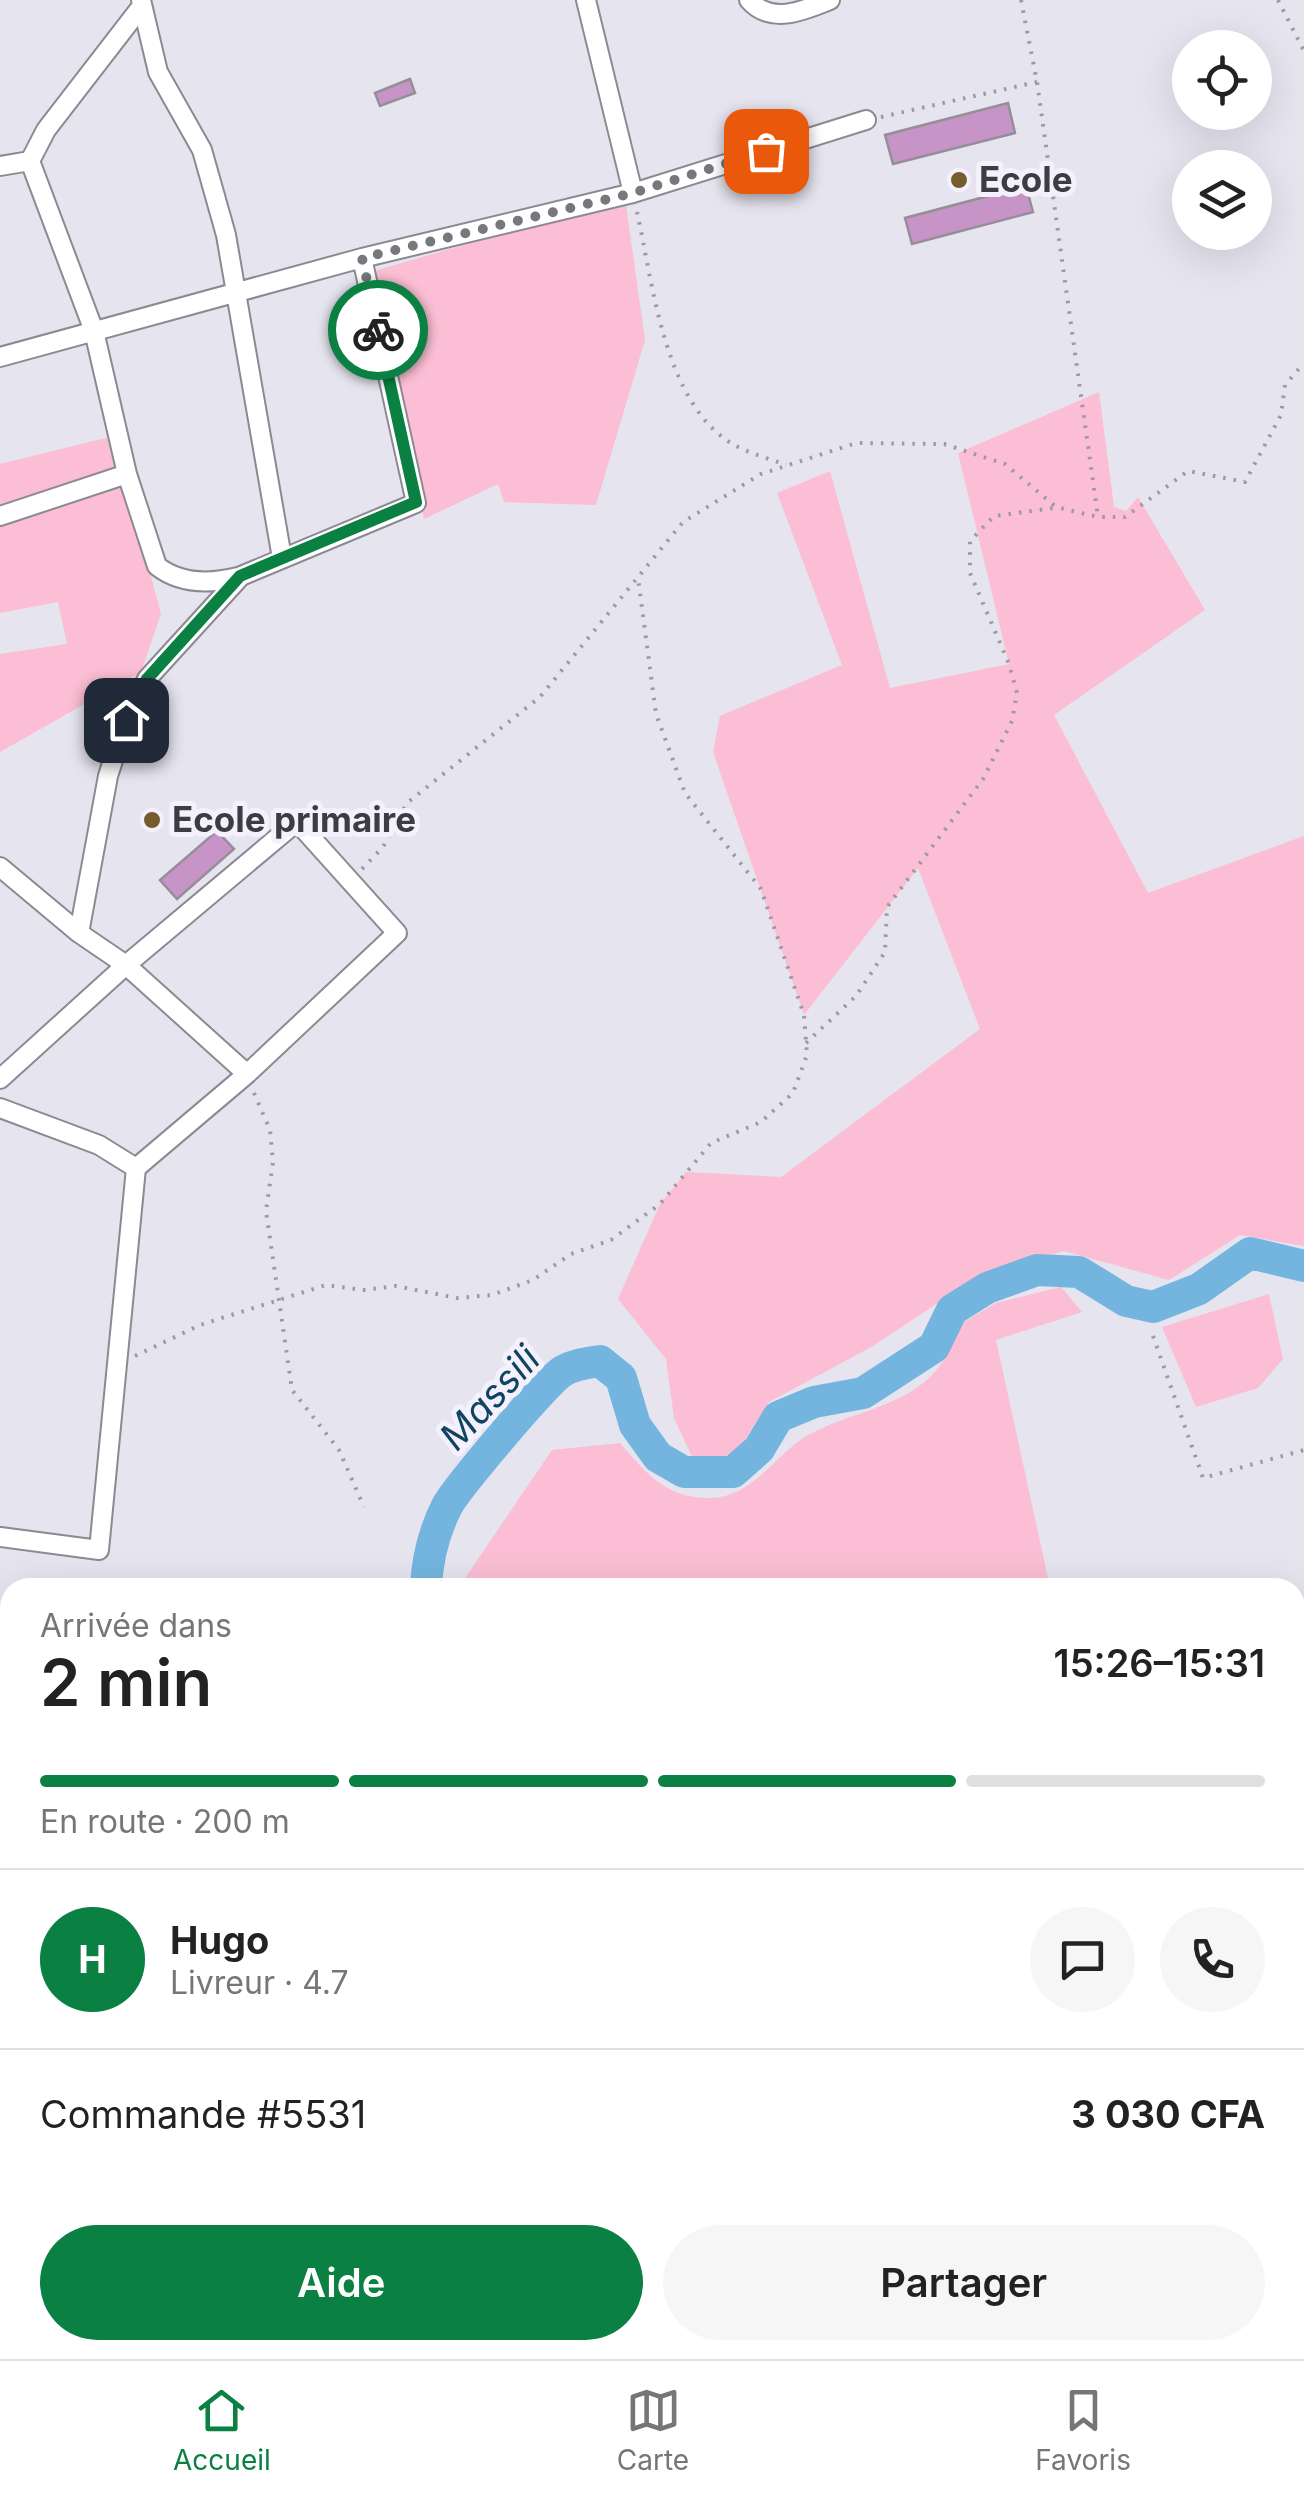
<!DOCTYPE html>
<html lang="fr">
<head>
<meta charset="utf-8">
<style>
  :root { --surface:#fff; --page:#f6f6f6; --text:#222; --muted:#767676; --line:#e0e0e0; --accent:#0b8043 }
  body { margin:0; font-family:Inter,sans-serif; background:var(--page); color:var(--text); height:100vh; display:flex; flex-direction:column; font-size:38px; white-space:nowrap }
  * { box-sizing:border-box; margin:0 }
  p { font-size:32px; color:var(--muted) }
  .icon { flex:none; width:55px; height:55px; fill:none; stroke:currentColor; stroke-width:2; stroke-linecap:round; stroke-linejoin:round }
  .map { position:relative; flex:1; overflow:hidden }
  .panel { position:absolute; left:0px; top:1578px; width:1305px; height:782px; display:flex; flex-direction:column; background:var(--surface); border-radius:30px 30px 0 0; box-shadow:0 10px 40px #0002 }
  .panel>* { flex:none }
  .tools { position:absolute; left:1172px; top:30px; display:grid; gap:20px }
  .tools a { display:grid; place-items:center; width:100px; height:100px; border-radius:50%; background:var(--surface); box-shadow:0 10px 40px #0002; font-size:50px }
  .pin { position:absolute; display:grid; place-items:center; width:85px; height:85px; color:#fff; margin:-42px; border-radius:20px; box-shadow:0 5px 15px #0006 }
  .courier { position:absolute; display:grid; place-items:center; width:100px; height:100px; margin:-50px; border:8px solid #0b8043; border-radius:50%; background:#fff; color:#222; box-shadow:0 2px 12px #0007 }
  .overview em { font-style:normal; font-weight:600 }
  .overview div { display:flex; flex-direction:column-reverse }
  .overview { display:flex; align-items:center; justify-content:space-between; height:170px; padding:0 40px }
  h1 { font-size:65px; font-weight:600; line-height:75px }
  .bar { display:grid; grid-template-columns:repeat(4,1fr); gap:15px 10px; align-content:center; height:120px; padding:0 40px }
  .bar i { height:12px; border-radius:8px; background:var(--line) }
  .bar .current { background:var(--accent) }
  .bar p { grid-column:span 4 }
  .line { display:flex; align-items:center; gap:25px; padding:0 40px; border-top:2px solid var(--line) }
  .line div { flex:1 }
  .round { display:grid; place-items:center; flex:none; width:105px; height:105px; border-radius:52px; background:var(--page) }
  .primary-button { display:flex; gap:20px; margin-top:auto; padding:20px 40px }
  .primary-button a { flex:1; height:115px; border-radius:60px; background:var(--accent); color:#fff; font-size:40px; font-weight:600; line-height:115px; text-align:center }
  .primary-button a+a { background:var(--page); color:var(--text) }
  .tabs { display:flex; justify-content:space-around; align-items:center; height:140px; border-top:2px solid var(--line); background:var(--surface); font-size:28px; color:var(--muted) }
  .tabs a { display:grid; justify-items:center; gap:5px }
  .tabs .current { color:var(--accent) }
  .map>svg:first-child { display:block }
</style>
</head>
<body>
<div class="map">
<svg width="1304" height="2359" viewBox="0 0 1304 2359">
  <rect width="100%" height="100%" fill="#e6e4ef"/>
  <path fill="#fbbed4" d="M625 198 645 340 596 505 504 502 498 484 424 519 371 272Z
    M1099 392 1114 507 1126 511 1138 497 1205 610 1054 715 1148 893 1304 836V1246L1240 1235 1169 1280 1064 1251 977 1277 873 1346 769 1402 736 1454 694 1461 674 1418 666 1359 618 1299 660 1204 686 1172 781 1177 980 1029 918 868 804 1015 713 752 720 716 842 665 777 493 830 471 890 688 1009 664 958 453Z
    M114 436 161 614 141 672 0 752V654L67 644 58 602 0 613V464Z
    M1061 1287 1082 1312 996 1340 1050 1587H459L552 1450 620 1443C645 1472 665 1497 706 1498 756 1500 775 1450 814 1432 876 1402 936 1405 959 1325L996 1303Z
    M1269 1294 1283 1359 1258 1388 1196 1407 1162 1327Z
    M10 1981V2094L0 2102V1984Z"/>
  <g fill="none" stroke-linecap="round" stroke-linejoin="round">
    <path stroke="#73b5df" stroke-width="32" d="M426 1588C427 1559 434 1532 447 1506 457 1488 547 1380 563 1371 575 1364 587 1363 600 1361L621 1378 635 1425 658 1457 684 1472H733L759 1449 778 1417 814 1402 863 1393 934 1347 952 1310 987 1288 1037 1270 1079 1272 1126 1301 1153 1307 1199 1289 1250 1253 1304 1266
      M0 2147 10 2138"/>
  </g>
  <path fill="#c694c7" stroke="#968e96" stroke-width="2.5" d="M410 79 415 93 380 106 375 93Z
    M1008 103 1015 133 893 164 885 135Z
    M1026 186 1033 212 912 244 905 218Z
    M217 831 234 849 177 899 160 880Z"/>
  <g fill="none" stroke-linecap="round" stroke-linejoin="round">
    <g stroke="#8c8993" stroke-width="22">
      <path id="minor" d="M141 0 158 72 202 150 226 235 282 558
        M586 0 633 193
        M749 0C771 25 803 11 830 0
        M30 161 94 331 127 474 157 566C180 584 210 584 238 577
        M0 166 30 161 46 130 141 7
        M0 357 362 258 633 193 866 120
        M0 516 127 474
        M0 867 79 933
        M247 1074 126 965 79 933 108 776 126 720 147 679 241 576 416 503 362 258
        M0 1079 126 965 294 824H299L397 933 247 1074 136 1168 99 1550 0 1537
        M0 1108 99 1145 136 1168
        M1295 1971 1304 1966
        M1295 2221 1304 2220
        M1226 2350 1228 2359"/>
    </g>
    <path stroke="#9b99a1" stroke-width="4" stroke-dasharray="2.5 8" stroke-linecap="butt" d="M1021 0 1037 82 1098 517
      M1278 0 1304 51
      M881 117 1037 82
      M637 212C653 283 664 407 736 446 752 454 770 459 786 465
      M362 869 383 847 407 803 540 697 683 522 761 474 856 443 944 444 1005 464 1056 507 1098 517H1125L1188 471 1245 482 1281 415 1285 385 1304 363
      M806 1043 856 996 885 952 887 907 983 779 1012 721 1017 693 1009 664 970 573V541L994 516 1054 508
      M254 1093 270 1130 273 1162 266 1211 292 1390 339 1450 364 1507
      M1153 1336 1203 1478 1304 1450
      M135 1356 200 1325 326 1285 363 1290 396 1286 457 1298 492 1295 533 1280 571 1254 611 1240 660 1204 711 1143 761 1122 793 1093 807 1055 804 1015 761 889 685 793 656 714 638 578"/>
    <use href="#minor" stroke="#fff" stroke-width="18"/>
  </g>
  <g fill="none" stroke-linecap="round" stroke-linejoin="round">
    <path stroke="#78777d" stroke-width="10" stroke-dasharray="0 18" d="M378 330 362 258 633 193 766 151"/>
    <path stroke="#0b8043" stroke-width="12" d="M126 720 147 679 240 576 416 502 378 330"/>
  </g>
  <g fill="#755d2e" stroke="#f4f1fc" stroke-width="4">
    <circle cx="959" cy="180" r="10"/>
    <circle cx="152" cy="820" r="10"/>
  </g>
  <g text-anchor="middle" stroke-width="10" stroke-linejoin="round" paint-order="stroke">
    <g font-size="35" font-weight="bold" fill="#3d3c40" stroke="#f4f1fc" text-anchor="start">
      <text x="979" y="192">Ecole</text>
      <text x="172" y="832">Ecole primaire</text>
    </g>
    <g font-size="38" font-style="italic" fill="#104562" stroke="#f4f1fc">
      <text transform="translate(490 1398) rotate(-47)" y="13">Massili</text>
    </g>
  </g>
</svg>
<div class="tools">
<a><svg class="icon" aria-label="locate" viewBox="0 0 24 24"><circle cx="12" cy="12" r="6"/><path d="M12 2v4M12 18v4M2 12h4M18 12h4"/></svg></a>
<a><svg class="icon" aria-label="layers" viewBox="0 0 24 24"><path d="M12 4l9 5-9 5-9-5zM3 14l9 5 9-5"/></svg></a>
</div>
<div class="pin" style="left:766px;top:151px;background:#ea580c"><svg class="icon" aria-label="bag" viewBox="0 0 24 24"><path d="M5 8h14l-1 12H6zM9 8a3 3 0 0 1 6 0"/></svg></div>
<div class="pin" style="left:126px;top:720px;background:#1f2937"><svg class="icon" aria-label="home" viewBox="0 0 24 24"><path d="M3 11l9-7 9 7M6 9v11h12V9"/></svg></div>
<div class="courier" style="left:378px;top:330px"><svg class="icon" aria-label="bike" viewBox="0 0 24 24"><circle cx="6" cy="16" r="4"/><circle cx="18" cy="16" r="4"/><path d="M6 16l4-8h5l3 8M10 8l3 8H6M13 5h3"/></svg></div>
<section class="panel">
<div class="overview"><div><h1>2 min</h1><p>Arrivée dans</p></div><em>15:26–15:31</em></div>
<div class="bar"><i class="current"></i><i class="current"></i><i class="current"></i><i></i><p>En route · 200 m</p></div>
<div class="line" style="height:180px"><b class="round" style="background:var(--accent);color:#fff">H</b><div><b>Hugo</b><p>Livreur · 4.7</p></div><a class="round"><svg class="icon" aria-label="chat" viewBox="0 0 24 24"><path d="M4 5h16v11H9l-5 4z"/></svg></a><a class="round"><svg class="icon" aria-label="phone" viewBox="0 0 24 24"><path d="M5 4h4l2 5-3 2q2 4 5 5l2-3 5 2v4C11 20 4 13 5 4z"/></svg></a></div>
<div class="line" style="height:130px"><div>Commande #5531</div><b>3 030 CFA</b></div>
<div class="primary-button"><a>Aide</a><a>Partager</a></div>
</section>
</div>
<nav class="tabs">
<a class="current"><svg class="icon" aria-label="home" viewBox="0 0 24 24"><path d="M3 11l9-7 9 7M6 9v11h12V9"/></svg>Accueil</a>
<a><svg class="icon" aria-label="map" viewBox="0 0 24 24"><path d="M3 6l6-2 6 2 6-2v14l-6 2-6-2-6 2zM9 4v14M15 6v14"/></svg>Carte</a>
<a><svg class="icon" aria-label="saved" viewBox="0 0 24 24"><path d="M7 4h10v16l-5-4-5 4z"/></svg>Favoris</a>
</nav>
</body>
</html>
